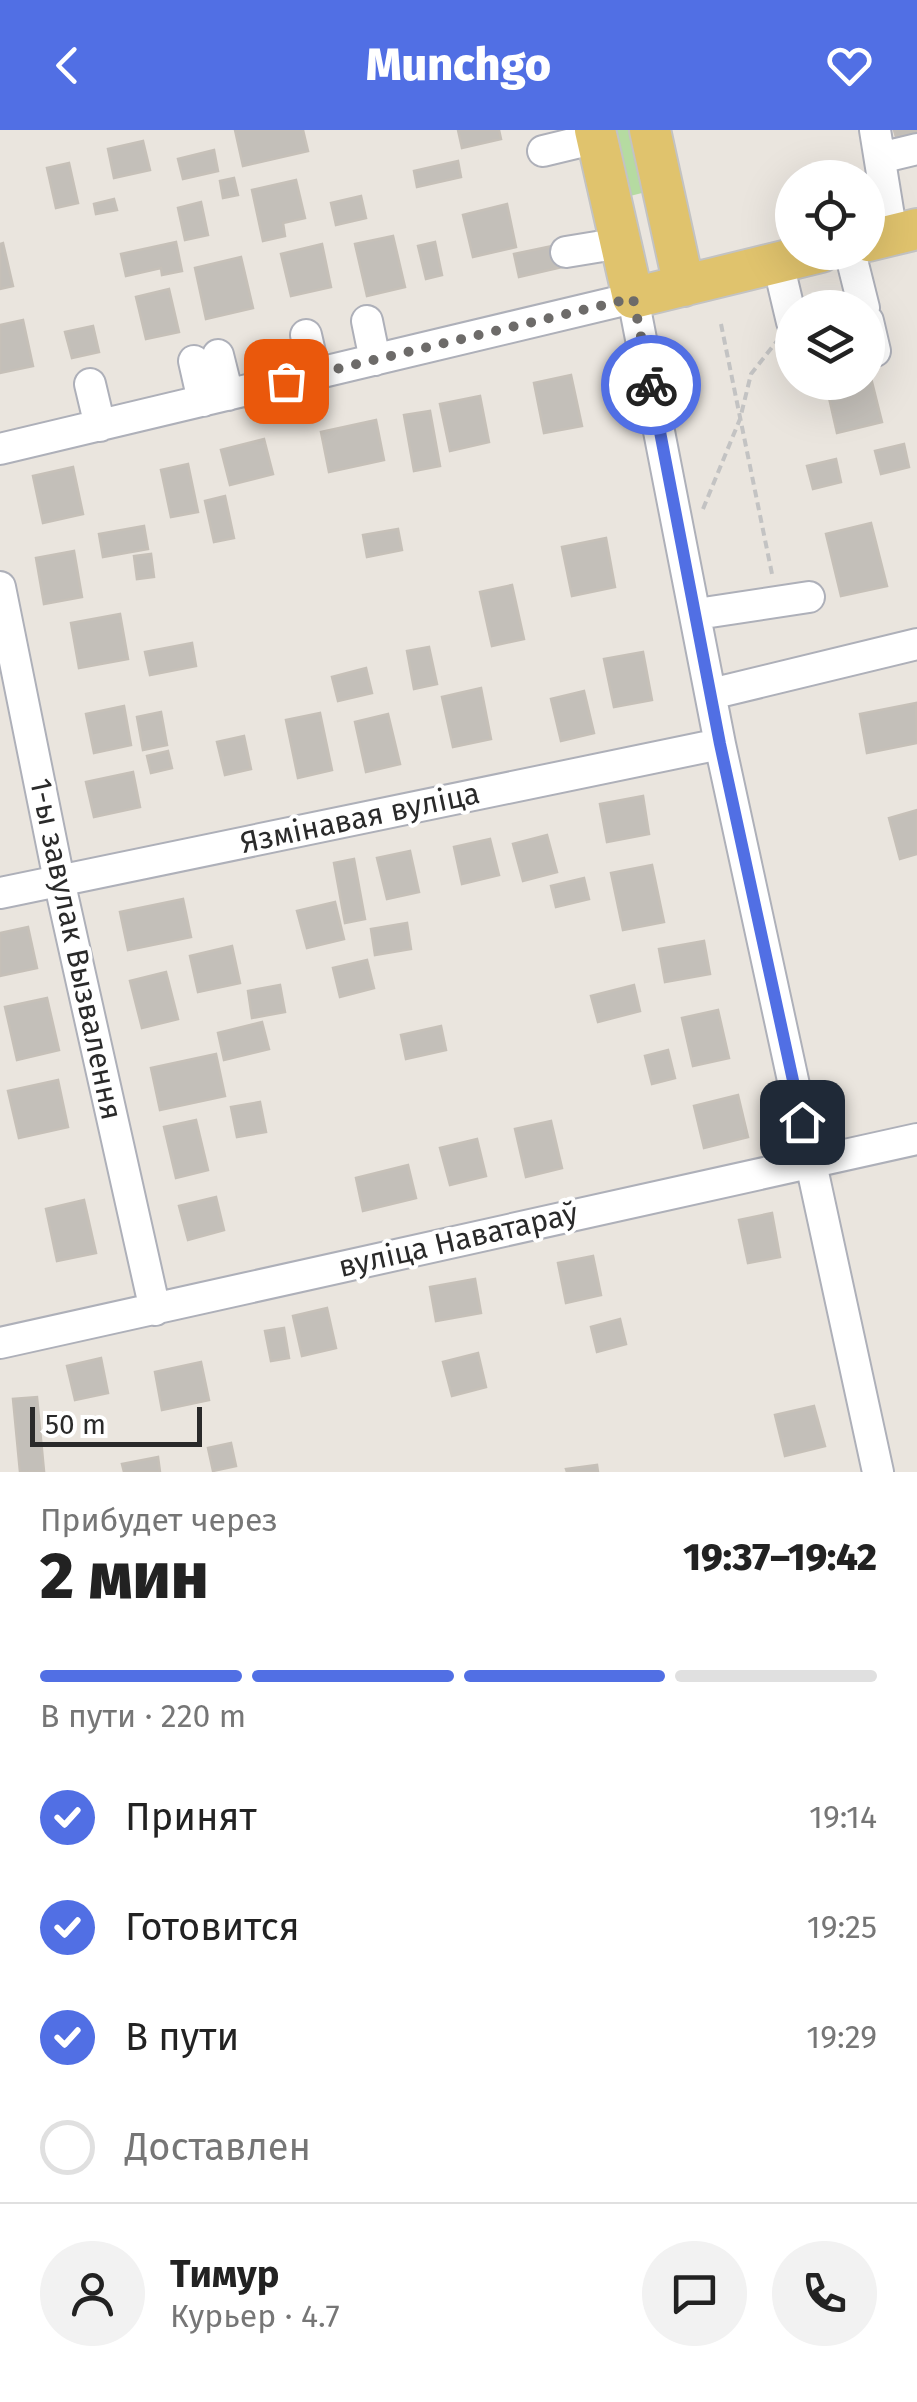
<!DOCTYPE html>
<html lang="ru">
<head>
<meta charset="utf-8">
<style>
  :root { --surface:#fff; --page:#f2f2f2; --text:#222; --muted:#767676; --line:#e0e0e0; --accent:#516fe4 }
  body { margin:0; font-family:"Fira Sans",sans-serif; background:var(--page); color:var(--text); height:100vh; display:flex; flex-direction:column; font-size:38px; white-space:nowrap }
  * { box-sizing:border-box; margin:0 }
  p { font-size:32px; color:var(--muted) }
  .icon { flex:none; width:55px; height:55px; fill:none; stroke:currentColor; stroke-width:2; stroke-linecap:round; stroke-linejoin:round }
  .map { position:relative; height:1342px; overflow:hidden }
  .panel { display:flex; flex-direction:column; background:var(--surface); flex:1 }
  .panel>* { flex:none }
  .controls { position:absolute; left:775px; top:30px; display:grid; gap:20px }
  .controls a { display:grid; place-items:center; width:110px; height:110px; border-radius:50%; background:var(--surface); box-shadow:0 10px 40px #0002; font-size:50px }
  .scale { position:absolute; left:30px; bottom:25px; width:172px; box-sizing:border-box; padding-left:10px; border:5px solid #2a2a2a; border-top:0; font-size:28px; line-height:35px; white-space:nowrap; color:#2a2a2a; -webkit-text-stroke:8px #fff; paint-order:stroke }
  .pin { position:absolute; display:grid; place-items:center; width:85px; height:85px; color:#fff; margin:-42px; border-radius:20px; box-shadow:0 5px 15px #0006 }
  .courier { position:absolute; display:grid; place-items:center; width:100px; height:100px; margin:-50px; border:8px solid #516fe4; border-radius:50%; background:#fff; color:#222; box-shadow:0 2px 12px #0007 }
  .headline em { font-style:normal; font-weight:800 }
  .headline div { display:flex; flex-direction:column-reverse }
  .headline { display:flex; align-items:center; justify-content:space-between; height:170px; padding:0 40px }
  h1 { font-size:65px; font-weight:800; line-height:75px }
  .bar { display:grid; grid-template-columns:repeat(4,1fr); gap:15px 10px; align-content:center; height:120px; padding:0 40px }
  .bar i { height:12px; border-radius:8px; background:var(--line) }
  .bar .selected { background:var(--accent) }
  .bar p { grid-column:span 4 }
  .line { display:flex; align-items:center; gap:25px; padding:0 40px; border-top:2px solid var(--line) }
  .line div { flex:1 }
  .round { display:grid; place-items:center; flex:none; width:105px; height:105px; border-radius:52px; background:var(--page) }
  ol { padding:0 40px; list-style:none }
  li { display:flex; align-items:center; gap:30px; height:110px }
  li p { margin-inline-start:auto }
  li .icon { padding:10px; border-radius:50%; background:var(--accent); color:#fff; stroke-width:4 }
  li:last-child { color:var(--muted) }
  li i { width:55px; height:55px; border:5px solid var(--line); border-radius:50% }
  header { display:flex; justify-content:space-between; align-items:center; height:130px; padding:0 40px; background:var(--accent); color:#fff; font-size:45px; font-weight:800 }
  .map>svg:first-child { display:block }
</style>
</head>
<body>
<header><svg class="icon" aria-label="back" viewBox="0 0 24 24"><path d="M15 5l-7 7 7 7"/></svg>Munchgo<svg class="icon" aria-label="heart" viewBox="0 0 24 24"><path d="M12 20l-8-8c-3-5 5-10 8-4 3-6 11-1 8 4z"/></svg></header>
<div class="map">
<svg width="917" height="1342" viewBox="0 0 917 1342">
  <rect width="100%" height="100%" fill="#eae5de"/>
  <path fill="#b5dba1" d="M603 0H633L646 62 618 69Z"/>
  <path fill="#c3bfb9" stroke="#c6c0b8" stroke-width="2.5" d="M235 0H303L308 21 243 36Z
    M458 0H499L501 9 462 18Z
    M894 0H917V2L896 7Z
    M143 11 150 40 114 48 108 19Z
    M214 20 218 41 183 49 178 29Z
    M458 31 461 47 417 57 414 41Z
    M69 33 78 73 56 78 47 38Z
    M234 48 238 65 223 68 220 51Z
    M296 50 305 88 283 93 285 106 263 111 252 60Z
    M361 66 366 88 336 95 331 73Z
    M114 69 117 80 96 84 94 74Z
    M201 72 208 105 185 110 178 78Z
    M507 74 516 117 473 127 463 85Z
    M393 106 405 157 367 166 355 114Z
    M176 112 182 141 162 145 161 138 126 146 121 124Z
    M435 112 442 145 426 149 418 116Z
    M3 113 13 156 0 159V114Z
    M322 114 331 157 291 166 281 124Z
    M557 115 562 137 519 147 514 124Z
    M241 127 253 178 206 189 195 138Z
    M169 159 179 202 146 209 136 167Z
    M23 190 33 236 0 243V195Z
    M93 196 99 222 72 228 65 202Z
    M571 245 582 296 544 303 534 253Z
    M871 248 882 292 837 303 827 259Z
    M480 266 489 312 450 321 440 274Z
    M430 281 440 336 414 341 404 285Z
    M376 290 384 330 329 342 321 302Z
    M264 309 273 344 230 355 221 320Z
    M904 314 909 337 881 344 875 321Z
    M836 329 841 352 813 359 807 336Z
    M188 334 198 382 171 387 161 340Z
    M73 337 83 384 43 393 33 346Z
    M225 366 234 408 214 412 205 371Z
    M871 393 887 456 841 466 826 404Z
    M144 396 148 419 103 427 99 404Z
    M398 399 402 420 367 427 363 405Z
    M606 408 615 457 572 466 562 417Z
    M74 421 82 467 44 474 36 428Z
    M151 424 154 447 137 449 134 426Z
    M512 455 524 509 492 516 480 462Z
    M120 484 128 529 79 538 71 493Z
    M192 513 196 536 150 545 145 522Z
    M429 517 437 554 414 559 407 521Z
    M643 522 652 570 614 577 604 529Z
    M366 538 372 563 338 571 332 547Z
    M481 558 491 609 453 617 442 567Z
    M584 561 594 603 561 611 551 569Z
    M916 573 917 613 867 623 860 584Z
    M124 576 131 615 94 623 86 584Z
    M161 582 167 615 143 620 137 587Z
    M320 583 332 640 298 648 286 590Z
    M388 584 400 634 366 642 355 592Z
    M244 606 251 639 225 645 217 612Z
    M168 621 172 638 151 643 147 626Z
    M133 642 140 677 94 687 86 652Z
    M643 666 649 704 607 712 600 674Z
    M917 680V724L900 729 889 688Z
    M547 705 557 742 523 751 513 714Z
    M490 709 499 745 462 754 454 717Z
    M410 721 419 762 387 769 377 728Z
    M354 729 365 789 345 793 334 733Z
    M652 735 664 792 623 800 611 743Z
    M584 748 589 769 556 777 551 756Z
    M183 769 191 807 128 820 120 782Z
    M335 772 344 809 307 818 297 781Z
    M407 793 411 819 375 825 371 799Z
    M28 797 37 838 0 846V803Z
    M704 811 710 844 665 852 659 819Z
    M232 816 240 853 198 862 190 826Z
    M367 830 374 858 340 867 333 838Z
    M166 842 178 889 142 898 130 851Z
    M280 855 285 882 252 888 248 861Z
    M634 855 640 881 598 892 591 866Z
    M47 868 59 920 17 930 5 877Z
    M718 880 729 928 693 936 682 888Z
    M262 892 269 919 224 930 218 903Z
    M441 896 446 920 406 929 401 905Z
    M668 920 675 948 652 954 645 926Z
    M216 924 225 966 160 980 151 938Z
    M58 950 68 997 19 1008 8 961Z
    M738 965 748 1007 704 1018 694 976Z
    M260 972 266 1002 237 1007 231 977Z
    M196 990 208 1040 176 1048 164 997Z
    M551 991 562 1038 526 1047 515 999Z
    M477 1009 486 1046 450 1055 440 1018Z
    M408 1035 416 1068 363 1081 356 1048Z
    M216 1067 224 1100 188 1110 179 1076Z
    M84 1070 96 1123 57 1131 46 1079Z
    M772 1083 780 1127 748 1133 739 1090Z
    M593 1126 601 1165 566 1173 558 1133Z
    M475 1149 481 1183 436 1191 430 1157Z
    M327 1178 336 1218 302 1226 293 1186Z
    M620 1189 626 1214 597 1222 591 1197Z
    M284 1198 289 1228 271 1231 265 1201Z
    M478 1223 486 1257 452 1266 443 1232Z
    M101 1228 108 1263 75 1270 67 1236Z
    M201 1232 209 1270 162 1280 155 1242Z
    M37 1267 44 1341 20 1342 13 1269Z
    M814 1276 825 1316 785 1326 775 1285Z
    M231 1313 236 1336 213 1341 208 1318Z
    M158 1327 160 1342H124L122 1334Z
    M597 1335 598 1342H567L566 1339Z"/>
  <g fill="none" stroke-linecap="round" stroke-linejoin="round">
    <g stroke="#aeb0b9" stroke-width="34">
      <path id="minor" d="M875 0 892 105
        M543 21 597 8
        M880 28 917 19
        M566 122 621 113
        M850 122 864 178
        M778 133 792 192
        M367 191 375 230
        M868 191 875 221
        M306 205 315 244
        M218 225 228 265
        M194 231 203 271
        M90 254 100 296
        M0 319 633 168 720 614 878 1342
        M0 457 59 750 155 1180
        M697 484 809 467
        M711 564 917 514
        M0 763 720 614
        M0 1213 917 1009"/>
    </g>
    <g stroke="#c3c3c3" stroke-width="44">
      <path id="major" d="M595 0 633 168 821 122
        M650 0 684 156
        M868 111 917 99"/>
    </g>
    <path stroke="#c3c3c3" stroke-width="4" stroke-dasharray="8 5" stroke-linecap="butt" d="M721 194 772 444
      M703 379 740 289 751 244 777 211"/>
    <use href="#minor" stroke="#fff" stroke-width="30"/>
    <use href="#major" stroke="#e0c36d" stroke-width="40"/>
  </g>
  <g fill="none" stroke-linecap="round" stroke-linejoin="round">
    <path stroke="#6d6b69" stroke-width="10" stroke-dasharray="0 18" d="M286 251 633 168 651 255"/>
    <path stroke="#516fe4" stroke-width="12" d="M651 255 720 614 802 992"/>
  </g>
  <g text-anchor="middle" stroke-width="8" stroke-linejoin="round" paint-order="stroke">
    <g font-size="30" fill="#2a2a2a" stroke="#fff">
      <text transform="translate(360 688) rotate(-12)" y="10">Язмінавая вуліца</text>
      <text transform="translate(76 819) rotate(78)" y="10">1-ы завулак Вызвалення</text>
      <text transform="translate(458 1110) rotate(-13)" y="10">вуліца Наватараў</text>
    </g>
  </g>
</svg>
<div class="controls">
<a><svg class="icon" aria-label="locate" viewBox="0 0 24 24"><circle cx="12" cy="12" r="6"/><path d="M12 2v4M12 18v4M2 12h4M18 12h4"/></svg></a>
<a><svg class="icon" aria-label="layers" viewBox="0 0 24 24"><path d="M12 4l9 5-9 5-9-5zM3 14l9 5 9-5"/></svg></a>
</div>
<div class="scale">50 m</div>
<div class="pin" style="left:286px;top:251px;background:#ea580c"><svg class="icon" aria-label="bag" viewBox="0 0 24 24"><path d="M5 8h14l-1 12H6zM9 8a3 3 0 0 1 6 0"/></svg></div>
<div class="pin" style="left:802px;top:992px;background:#1f2937"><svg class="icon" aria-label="home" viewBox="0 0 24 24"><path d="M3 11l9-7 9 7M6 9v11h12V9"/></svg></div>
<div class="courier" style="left:651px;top:255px"><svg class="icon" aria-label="bike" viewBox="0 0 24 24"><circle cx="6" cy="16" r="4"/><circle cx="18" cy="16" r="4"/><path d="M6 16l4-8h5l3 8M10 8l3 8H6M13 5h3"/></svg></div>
</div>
<section class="panel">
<div class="headline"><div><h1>2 мин</h1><p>Прибудет через</p></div><em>19:37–19:42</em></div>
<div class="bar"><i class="selected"></i><i class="selected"></i><i class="selected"></i><i></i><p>В пути · 220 m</p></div>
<ol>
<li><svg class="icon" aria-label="check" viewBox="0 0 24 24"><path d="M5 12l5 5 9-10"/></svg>Принят<p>19:14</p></li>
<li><svg class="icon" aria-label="check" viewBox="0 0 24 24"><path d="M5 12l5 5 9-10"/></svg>Готовится<p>19:25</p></li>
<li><svg class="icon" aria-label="check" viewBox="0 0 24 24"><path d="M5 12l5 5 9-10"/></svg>В пути<p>19:29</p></li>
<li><i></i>Доставлен</li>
</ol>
<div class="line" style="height:180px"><a class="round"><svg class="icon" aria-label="person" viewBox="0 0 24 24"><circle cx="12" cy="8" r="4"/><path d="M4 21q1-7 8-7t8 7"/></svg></a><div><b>Тимур</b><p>Курьер · 4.7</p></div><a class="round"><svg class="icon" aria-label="chat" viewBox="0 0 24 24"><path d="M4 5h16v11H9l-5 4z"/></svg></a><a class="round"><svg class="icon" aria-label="phone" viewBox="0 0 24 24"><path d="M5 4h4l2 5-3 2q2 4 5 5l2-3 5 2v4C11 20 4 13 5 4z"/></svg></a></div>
</section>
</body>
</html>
